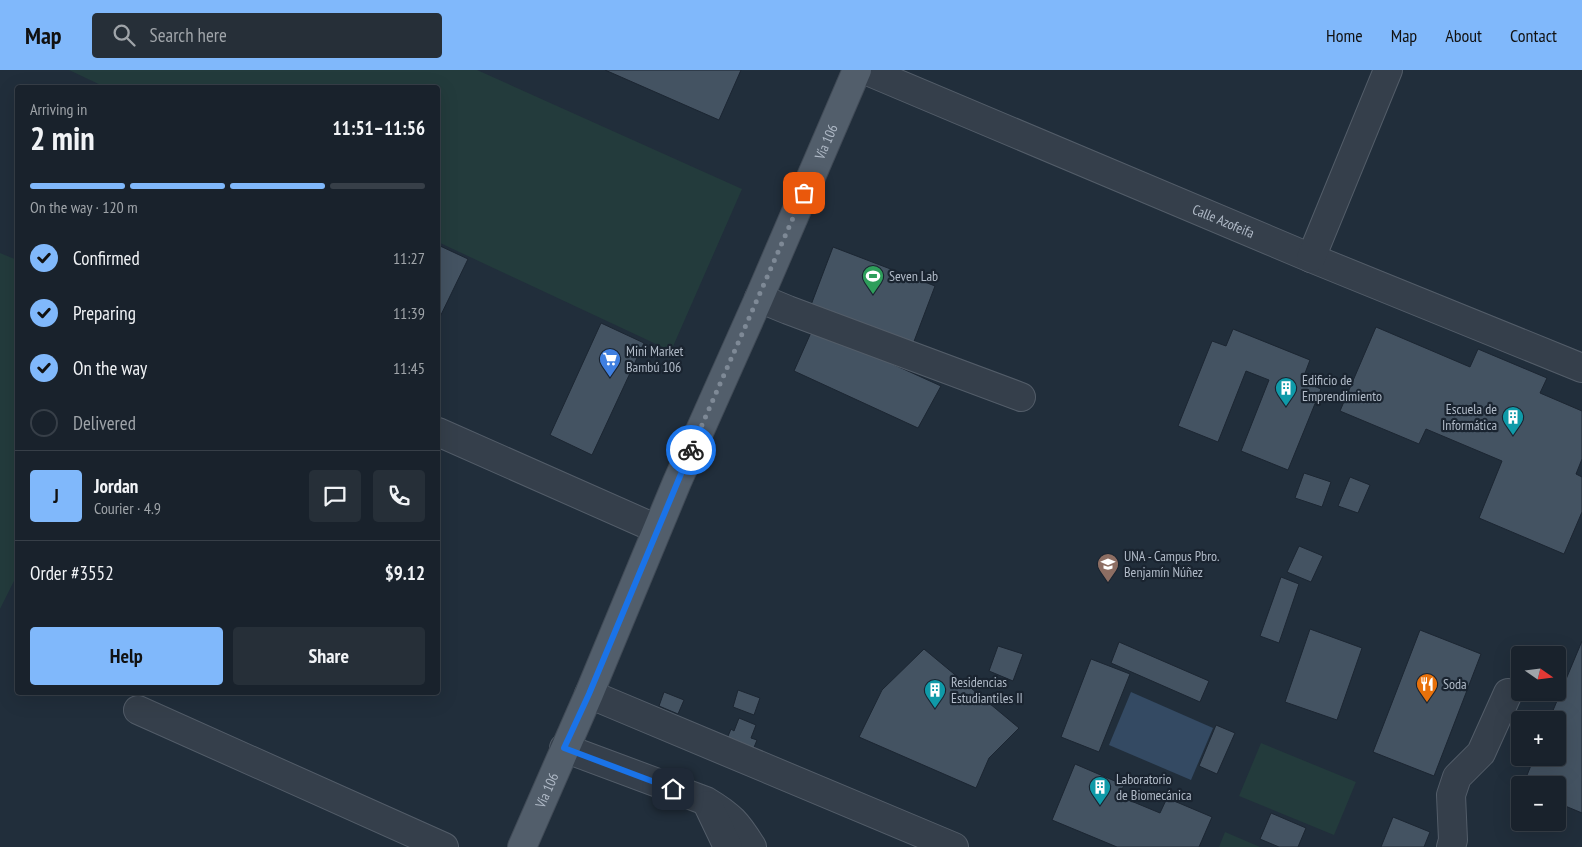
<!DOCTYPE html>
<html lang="en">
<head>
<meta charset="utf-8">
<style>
  :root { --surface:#19222c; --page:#262f38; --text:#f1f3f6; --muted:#9fa4a9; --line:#373f48; --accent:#80b8fb }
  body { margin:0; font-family:"PT Sans Narrow",sans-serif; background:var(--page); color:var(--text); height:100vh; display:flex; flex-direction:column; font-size:19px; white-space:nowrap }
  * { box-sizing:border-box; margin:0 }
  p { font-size:16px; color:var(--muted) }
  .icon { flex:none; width:28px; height:28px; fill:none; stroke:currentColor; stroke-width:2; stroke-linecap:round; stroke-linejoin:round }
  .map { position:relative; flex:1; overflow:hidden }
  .panel { position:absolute; left:15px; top:15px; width:425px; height:610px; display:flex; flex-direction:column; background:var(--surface); border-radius:5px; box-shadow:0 5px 20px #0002,0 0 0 1px var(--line) }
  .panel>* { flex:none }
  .needle { width:32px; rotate:104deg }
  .controls { position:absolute; left:1511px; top:576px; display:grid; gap:10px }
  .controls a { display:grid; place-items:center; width:55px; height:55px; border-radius:5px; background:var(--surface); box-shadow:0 5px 20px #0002,0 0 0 1px var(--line); font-size:25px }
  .pin { position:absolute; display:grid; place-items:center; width:42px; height:42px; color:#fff; margin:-21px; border-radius:10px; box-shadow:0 2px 8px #0006 }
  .courier { position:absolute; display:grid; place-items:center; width:50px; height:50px; margin:-25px; border:4px solid #1a73e8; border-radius:50%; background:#fff; color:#222; box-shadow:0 1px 6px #0007 }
  .overview em { font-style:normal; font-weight:600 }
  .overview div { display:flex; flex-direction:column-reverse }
  .overview { display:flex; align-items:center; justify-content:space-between; height:85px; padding:0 15px }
  h1 { font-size:32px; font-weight:600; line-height:38px }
  .bar { display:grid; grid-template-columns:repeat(4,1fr); gap:8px 5px; align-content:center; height:60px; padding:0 15px }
  .bar i { height:6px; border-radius:4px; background:var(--line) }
  .bar .current { background:var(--accent) }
  .bar p { grid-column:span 4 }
  .line { display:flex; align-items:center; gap:12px; padding:0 15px; border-top:1px solid var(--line) }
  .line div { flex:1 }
  .round { display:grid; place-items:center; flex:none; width:52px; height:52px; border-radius:5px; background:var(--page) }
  ol { padding:0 15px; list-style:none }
  li { display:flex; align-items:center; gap:15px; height:55px }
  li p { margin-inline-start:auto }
  li .icon { padding:5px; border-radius:50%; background:var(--accent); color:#111; stroke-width:4 }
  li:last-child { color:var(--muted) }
  li i { width:28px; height:28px; border:2px solid var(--line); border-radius:50% }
  .primary-button { display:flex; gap:10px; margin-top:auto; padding:10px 15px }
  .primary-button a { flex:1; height:58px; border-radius:5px; background:var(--accent); color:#111; font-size:20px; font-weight:600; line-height:58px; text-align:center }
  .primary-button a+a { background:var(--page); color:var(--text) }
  header { display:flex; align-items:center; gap:30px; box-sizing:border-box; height:70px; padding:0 25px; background:var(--accent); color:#111 }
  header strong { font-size:24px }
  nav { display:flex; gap:28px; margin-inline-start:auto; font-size:18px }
  .search { width:350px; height:45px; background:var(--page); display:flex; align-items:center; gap:12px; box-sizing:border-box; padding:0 18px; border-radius:5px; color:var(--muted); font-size:19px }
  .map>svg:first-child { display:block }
</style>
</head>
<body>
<header>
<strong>Map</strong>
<div class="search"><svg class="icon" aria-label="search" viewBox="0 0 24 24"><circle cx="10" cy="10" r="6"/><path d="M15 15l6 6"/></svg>Search here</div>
<nav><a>Home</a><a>Map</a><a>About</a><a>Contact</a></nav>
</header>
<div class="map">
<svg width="1582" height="777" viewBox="0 0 1582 777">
  <rect width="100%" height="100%" fill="#212e3b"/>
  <path fill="#233b3c" d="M69 0H477L742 119 671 281 438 172V18H107Z
    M0 183 17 190 18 503 0 539Z
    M1261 673 1356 712 1334 765 1239 726Z
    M1225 762 1260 777H1219Z"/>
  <path fill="#344a63" d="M1131 622 1213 658 1191 710 1109 675Z"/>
  <path fill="#445362" stroke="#1c2632" d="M605 0H741L719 50Z
    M438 175 468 189 438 251Z
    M833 177 935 216 913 274 811 235Z
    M601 253 644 273 592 385 550 365Z
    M1376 257 1470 297 1478 279 1547 308 1540 323 1582 341V389L1576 404 1582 407V442L1564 484 1479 448 1502 391 1426 359 1419 374 1340 341Z
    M813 258 941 316 918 358 794 301Z
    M1233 259 1310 290 1302 311 1321 319 1288 400 1241 381 1269 310 1246 301 1218 372 1178 356 1212 271 1226 276Z
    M1304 403 1331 412 1322 437 1295 428Z
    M1350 407 1370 415 1358 443 1338 436Z
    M1299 476 1323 486 1311 512 1287 502Z
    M1281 507 1299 514 1279 573 1260 566Z
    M1310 559 1362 578 1337 650 1285 632Z
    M1420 560 1481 584 1434 706 1373 682Z
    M1582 571V743L1558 733V715H1523L1534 688H1558V650H1549Z
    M1119 572 1209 611 1200 632 1111 593Z
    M998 576 1023 584 1013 611 989 601Z
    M924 579 1019 658 989 688 976 718 859 667 882 620Z
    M1091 589 1130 604 1099 682 1061 667Z
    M738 620 760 628 754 645 733 637Z
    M664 622 684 630 678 644 659 636Z
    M739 648 756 655 751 668 757 670 744 702 718 690 731 659 734 661Z
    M1216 655 1235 663 1217 704 1199 696Z
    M1075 694 1124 715 1119 726 1160 743 1167 728 1212 747 1199 777H1117L1052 750Z
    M1271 743 1306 758 1298 777H1279L1260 769Z
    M1393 747 1430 762 1424 777H1381Z"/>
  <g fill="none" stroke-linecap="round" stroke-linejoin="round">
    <g stroke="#535d69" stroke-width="30">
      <g id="minor">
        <path id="s1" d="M865 0 1311 188 1582 298"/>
        <path d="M1311 188 1388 0"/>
        <path d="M759 228 788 240 1021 327"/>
        <path d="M438 362 657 459"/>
        <path d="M589 624 954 777"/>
        <path d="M138 640 444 777"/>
        <path d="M564 678 706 731C731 746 737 753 752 777"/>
        <path d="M708 735 728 777"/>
        <path d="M1451 777 1453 770 1451 725 1457 707 1481 683 1508 623"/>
      </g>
    </g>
    <g stroke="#414b57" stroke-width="30">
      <g id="major">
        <path id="s2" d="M522 777 589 624 677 412 759 228 857 0"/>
      </g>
    </g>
    <use href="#minor" stroke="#353f4b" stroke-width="28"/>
    <use href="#major" stroke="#525e6b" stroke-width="28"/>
  </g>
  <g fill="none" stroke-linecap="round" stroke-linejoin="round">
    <path stroke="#7e8996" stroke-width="5" stroke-dasharray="0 9" d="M691 380 804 123"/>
    <path stroke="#1a73e8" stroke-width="6" d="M673 719 564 678 589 624 691 380"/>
  </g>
  <defs>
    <g id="stadium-pin" transform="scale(1.125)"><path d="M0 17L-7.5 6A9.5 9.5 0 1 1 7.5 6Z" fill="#2e9e5b" stroke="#1a2430"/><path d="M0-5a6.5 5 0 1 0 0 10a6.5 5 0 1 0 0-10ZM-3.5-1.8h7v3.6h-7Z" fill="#fff"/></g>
    <g id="supermarket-pin" transform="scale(1.125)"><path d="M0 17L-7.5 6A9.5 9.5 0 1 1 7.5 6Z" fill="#3f7fe0" stroke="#1a2430"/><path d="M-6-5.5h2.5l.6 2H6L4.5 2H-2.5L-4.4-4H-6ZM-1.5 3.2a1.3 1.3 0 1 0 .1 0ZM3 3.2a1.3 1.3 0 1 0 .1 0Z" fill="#fff"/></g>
    <g id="building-pin" transform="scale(1.125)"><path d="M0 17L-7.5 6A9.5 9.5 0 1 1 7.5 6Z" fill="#0f9aa8" stroke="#1a2430"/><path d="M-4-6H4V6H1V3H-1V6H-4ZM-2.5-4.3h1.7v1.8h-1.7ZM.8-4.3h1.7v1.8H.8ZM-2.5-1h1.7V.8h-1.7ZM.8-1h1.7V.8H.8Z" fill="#fff"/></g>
    <g id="university-pin" transform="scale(1.125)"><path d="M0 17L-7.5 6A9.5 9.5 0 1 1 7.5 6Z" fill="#8d6e63" stroke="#1a2430"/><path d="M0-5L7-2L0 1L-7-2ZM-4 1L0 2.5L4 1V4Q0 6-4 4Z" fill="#fff"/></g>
    <g id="restaurant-pin" transform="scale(1.125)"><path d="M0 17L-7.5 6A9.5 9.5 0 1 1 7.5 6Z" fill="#e8710a" stroke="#1a2430"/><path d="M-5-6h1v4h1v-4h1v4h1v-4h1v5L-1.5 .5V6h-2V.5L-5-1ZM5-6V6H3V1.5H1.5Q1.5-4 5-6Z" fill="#fff"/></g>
  </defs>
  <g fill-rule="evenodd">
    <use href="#stadium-pin" x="873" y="206"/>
    <use href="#supermarket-pin" x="610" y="289"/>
    <use href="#building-pin" x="1286" y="318"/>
    <use href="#building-pin" x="1513" y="347"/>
    <use href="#university-pin" x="1108" y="494"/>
    <use href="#restaurant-pin" x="1427" y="614"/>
    <use href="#building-pin" x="935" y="620"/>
    <use href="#building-pin" x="1100" y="717"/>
  </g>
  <g text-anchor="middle" stroke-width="4.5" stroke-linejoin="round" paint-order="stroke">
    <g font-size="14" fill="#b0bac7" stroke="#1a2430">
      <text dy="5" stroke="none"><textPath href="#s2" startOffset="768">Vía 106</textPath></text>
      <text dy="5" stroke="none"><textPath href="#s1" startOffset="389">Calle Azofeifa</textPath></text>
      <text dy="5" stroke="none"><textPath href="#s2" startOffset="62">Vía 106</textPath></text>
    </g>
    <g font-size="14" fill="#b0bac7" stroke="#1a2430" text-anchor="start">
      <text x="889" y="211">Seven Lab</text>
      <text x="626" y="286">Mini Market<tspan x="626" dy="16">Bambú 106</tspan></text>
      <text x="1302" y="315">Edificio de<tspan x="1302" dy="16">Emprendimiento</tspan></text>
      <text x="1497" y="344" text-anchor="end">Escuela de<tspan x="1497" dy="16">Informática</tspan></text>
      <text x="1124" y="491">UNA - Campus Pbro.<tspan x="1124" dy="16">Benjamín Núñez</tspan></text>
      <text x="951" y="617">Residencias<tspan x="951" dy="16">Estudiantiles II</tspan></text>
      <text x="1443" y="619">Soda</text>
      <text x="1116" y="714">Laboratorio<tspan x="1116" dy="16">de Biomecánica</tspan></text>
    </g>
  </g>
</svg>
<div class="controls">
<a><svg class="needle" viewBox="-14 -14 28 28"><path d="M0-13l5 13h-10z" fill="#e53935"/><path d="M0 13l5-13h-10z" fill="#9fa4a9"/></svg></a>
<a>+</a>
<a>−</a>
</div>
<div class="pin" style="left:804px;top:123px;background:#ea580c"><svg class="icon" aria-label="bag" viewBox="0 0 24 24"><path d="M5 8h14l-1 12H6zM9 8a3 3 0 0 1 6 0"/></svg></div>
<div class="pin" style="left:673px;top:719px;background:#1f2937"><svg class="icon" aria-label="home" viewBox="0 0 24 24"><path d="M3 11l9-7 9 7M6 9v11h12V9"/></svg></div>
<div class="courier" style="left:691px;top:380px"><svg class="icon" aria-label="bike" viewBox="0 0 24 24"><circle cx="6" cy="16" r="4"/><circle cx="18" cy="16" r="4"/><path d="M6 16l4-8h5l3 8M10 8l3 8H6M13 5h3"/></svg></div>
<section class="panel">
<div class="overview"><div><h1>2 min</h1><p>Arriving in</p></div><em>11:51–11:56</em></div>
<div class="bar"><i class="current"></i><i class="current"></i><i class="current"></i><i></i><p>On the way · 120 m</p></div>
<ol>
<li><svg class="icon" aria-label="check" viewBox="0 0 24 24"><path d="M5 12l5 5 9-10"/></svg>Confirmed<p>11:27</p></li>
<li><svg class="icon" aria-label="check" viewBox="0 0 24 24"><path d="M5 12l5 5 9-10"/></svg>Preparing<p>11:39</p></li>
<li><svg class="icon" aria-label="check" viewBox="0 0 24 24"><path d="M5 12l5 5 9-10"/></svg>On the way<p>11:45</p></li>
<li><i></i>Delivered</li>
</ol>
<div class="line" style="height:90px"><b class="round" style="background:var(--accent);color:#111">J</b><div><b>Jordan</b><p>Courier · 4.9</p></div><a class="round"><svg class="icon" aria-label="chat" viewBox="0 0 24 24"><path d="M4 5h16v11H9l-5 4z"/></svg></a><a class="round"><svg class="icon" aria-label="phone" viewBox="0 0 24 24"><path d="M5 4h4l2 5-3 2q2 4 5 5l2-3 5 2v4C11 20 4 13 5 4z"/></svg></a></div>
<div class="line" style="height:65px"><div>Order #3552</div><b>$9.12</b></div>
<div class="primary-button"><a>Help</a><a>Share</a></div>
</section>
</div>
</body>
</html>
